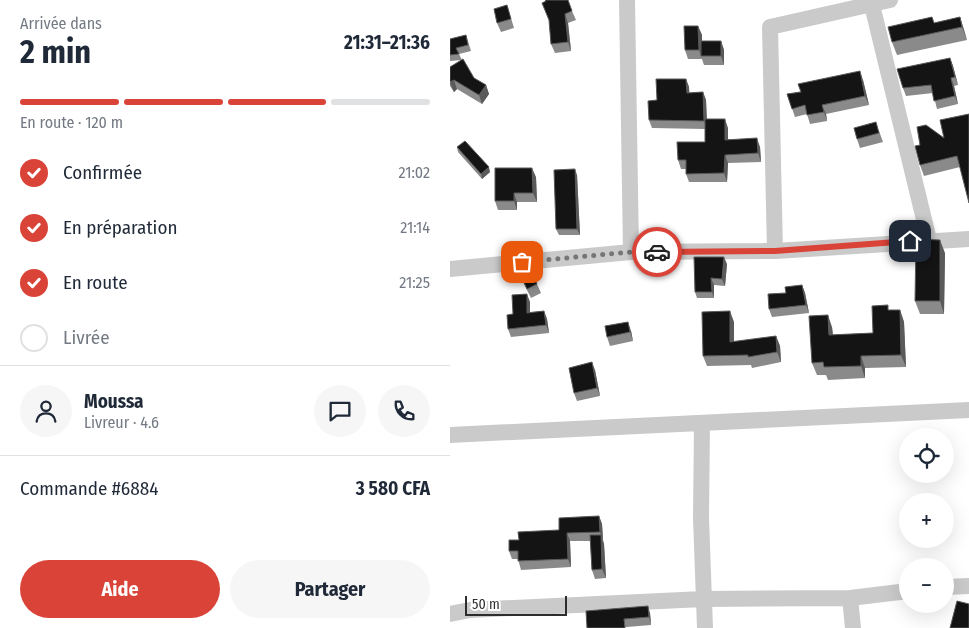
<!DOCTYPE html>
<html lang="fr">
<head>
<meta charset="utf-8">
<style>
  :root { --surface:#fff; --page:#f6f6f7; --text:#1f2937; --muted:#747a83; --line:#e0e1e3; --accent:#da4338 }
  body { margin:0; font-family:"Fira Sans Condensed",sans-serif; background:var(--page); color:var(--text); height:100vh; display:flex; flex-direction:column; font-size:19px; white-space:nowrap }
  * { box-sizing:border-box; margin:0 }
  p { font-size:16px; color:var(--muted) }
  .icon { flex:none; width:28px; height:28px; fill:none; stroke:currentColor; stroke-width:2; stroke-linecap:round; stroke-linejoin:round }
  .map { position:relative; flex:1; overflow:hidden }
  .drawer { display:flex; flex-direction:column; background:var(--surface); width:450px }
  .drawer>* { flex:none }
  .controls { position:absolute; left:449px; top:428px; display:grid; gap:10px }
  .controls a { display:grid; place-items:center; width:55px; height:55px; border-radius:50%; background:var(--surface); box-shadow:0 5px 20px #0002; font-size:25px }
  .scale { position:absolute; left:15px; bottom:12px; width:102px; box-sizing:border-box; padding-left:5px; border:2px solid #2d2d2d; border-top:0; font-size:14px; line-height:18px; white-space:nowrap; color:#2d2d2d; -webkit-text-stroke:4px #fff; paint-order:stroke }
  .pin { position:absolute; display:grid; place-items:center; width:42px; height:42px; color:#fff; margin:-21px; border-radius:10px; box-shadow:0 2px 8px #0006 }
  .courier { position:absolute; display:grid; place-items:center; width:50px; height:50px; margin:-25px; border:4px solid #da4338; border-radius:50%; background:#fff; color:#222; box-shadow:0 1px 6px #0007 }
  .overview em { font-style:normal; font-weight:700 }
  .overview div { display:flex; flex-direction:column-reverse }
  .overview { display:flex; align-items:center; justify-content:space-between; height:85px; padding:0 20px }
  h1 { font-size:32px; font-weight:700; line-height:38px }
  .bar { display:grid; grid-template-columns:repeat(4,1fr); gap:8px 5px; align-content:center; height:60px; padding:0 20px }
  .bar i { height:6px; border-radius:4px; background:var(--line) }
  .bar .current { background:var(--accent) }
  .bar p { grid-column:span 4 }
  .line { display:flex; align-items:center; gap:12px; padding:0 20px; border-top:1px solid var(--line) }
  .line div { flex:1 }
  .round { display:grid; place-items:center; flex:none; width:52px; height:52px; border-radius:26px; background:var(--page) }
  ol { padding:0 20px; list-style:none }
  li { display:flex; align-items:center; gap:15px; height:55px }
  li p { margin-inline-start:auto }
  li .icon { padding:5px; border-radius:50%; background:var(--accent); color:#fff; stroke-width:4 }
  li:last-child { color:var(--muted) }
  li i { width:28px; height:28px; border:2px solid var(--line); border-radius:50% }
  .cta { display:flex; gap:10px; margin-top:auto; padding:10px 20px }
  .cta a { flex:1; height:58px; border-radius:30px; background:var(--accent); color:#fff; font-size:20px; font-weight:700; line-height:58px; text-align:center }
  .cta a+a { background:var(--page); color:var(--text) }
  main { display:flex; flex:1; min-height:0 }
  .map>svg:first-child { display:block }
</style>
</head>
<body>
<main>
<section class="drawer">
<div class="overview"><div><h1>2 min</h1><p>Arrivée dans</p></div><em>21:31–21:36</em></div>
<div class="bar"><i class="current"></i><i class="current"></i><i class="current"></i><i></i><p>En route · 120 m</p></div>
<ol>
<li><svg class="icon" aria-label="check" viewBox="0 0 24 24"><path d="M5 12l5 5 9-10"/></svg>Confirmée<p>21:02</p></li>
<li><svg class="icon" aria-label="check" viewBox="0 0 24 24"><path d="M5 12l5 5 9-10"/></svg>En préparation<p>21:14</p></li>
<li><svg class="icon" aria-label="check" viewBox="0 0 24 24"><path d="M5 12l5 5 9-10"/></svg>En route<p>21:25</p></li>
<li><i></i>Livrée</li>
</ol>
<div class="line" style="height:90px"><a class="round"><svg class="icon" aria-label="person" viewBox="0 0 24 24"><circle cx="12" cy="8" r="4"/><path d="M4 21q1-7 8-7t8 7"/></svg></a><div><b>Moussa</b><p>Livreur · 4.6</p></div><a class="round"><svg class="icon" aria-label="chat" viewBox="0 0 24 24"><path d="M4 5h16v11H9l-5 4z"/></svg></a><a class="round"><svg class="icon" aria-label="phone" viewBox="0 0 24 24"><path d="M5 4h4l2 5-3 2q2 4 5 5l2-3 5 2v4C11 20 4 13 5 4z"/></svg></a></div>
<div class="line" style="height:65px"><div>Commande #6884</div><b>3 580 CFA</b></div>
<div class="cta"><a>Aide</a><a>Partager</a></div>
</section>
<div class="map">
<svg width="519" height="628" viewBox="0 0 519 628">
  <rect width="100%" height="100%" fill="#fff"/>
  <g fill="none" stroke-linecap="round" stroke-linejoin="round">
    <path stroke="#cacaca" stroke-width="16" d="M177 0 181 252
      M422 5 479 240
      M325 251 320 27 440 0
      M0 269 181 252 325 251 519 239
      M252 423 251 518 255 628
      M0 435 519 410
      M495 587 519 586
      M400 598 403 628
      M0 614 20 610 253 599 400 598 458 591"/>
  </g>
  <path fill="#8a8a8a" d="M57 5 64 28 51 32 47 23Z
    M122 11 126 20 118 23 121 51 105 53 101 44 99 21Z
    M510 17 514 30 517 40 447 55 442 42 484 23Z
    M248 26 252 35V41H271L274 50V65H254L252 59H238L235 50Z
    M16 35 21 51 9 54 12 60 0 61V39Z
    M500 58 503 66 508 85 504 86 508 104 487 109 483 93 456 96 453 88Z
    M0 67 24 78 36 85 39 94 32 104 7 89 4 92 0 86Z
    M236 79 239 87V93L253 92 256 100 257 119 278 128V139L310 147 311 162 278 163 277 182H239L236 174V169H231L228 160 255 142V129L202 128 199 120 207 100Z
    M413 80 419 105 376 114 377 121 360 124 357 114 345 117 337 94Z
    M519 114 510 167 474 176 470 165V145L494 138Z
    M429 131 433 142 410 148 407 139Z
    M7 147 40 172 32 179 8 152Z
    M127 175 130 235H109L106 229Z
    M86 177 87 202H67V210H48L45 201Z
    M495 253 494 314H470L465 301Z
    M277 264 275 286 264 285V298H247L245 292Z
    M68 269 87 284 91 293 81 298 71 278Z
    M352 285 355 293 359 313 322 317 319 309 336 293Z
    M80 302V312L94 311 97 319 99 333 61 337 58 329 63 314Z
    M440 310H450L454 322 456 367 415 368V378L378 380 376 375H367L362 363 382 327 383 335 423 333Z
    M284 322V342L326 336 330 346 331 362 302 368 301 365 257 366 253 356Z
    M181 331 183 341 160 346 157 337Z
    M145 370 150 396 127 401 124 393Z
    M149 516 152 524 153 540 154 544 156 578 145 579 142 570 140 541H120L121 567 71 570 68 559H62L59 551 69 540 109 530Z
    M200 613 201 625 177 627 137 628Z"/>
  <path fill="#5a5a5a" d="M115 14 118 23 121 51 118 42Z
    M510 17 514 30 517 40 512 27Z
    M248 26 252 35V56H251L249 50Z
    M271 41 274 50V65L271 56Z
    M500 58 503 66 508 85 505 77Z
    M410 71 413 80 419 105 415 96Z
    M501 78 504 86 508 104 505 96Z
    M236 79 239 87 240 101 237 93Z
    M4 80 7 89 4 92 0 83Z
    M36 85 39 94 32 104 29 95Z
    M253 92 256 100 257 129 254 121Z
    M372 105 376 114 377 121 374 112Z
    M275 119 278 128V148L275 140Z
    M307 138 310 147 311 162 308 153Z
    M275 155 278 163 277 182 274 173Z
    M39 167 40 172 32 179 31 174Z
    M82 168 86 177 87 202 83 193Z
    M125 169 127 175 130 235 127 229Z
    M64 193 67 202V210L64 201Z
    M490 240 495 253 494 314 490 301Z
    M274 257 277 264 275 286 272 279Z
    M261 278 264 285V298L262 292Z
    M352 285 355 293 359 313 356 305Z
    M77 294 80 302V320L77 313Z
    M450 310 454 322 456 367 451 355Z
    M94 311 97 319 99 333 96 325Z
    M280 311 284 322V353L280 342Z
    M378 315 382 327 384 347 379 335Z
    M178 322 181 331 183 341 180 332Z
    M326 336 330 346 331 362 327 352Z
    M411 356 415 368V378L411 366Z
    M142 362 145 370 150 396 147 388Z
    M149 516 152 524 153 540 150 532Z
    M117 533 120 541 121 567 118 559Z
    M151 535 154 544 156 578 152 569Z
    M198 606 200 613 201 625 199 617Z"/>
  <path fill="#141414" stroke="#5a5a5a" d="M95 0H118L122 11 115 14 118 42 101 44 99 20 92 3 96 1Z
    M57 5 61 19 47 23 44 9Z
    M482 17 484 23 510 17 512 27 442 42 438 27Z
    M234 26H248L249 50H235Z
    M16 35 18 45 6 48 9 54 0 55V39Z
    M251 41H271V56H251Z
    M500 58 505 77 501 78 505 96 484 101 481 85 453 88 447 69Z
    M13 59 24 78 36 85 29 95 4 80 0 82V67Z
    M410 71 415 96 372 105 374 112 357 115 355 105 342 109 337 94 351 92 348 84Z
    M206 79H236L237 93 253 92 254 121 199 120 198 101 207 100Z
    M519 114V203L507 156 470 165 465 146 470 145 467 127 476 125 494 138 490 120Z
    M255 119H275V140L307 138 308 153 275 155 274 173 236 174V160H228L227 142H255Z
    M426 122 429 133 407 139 404 128Z
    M15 141 39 167 31 174 7 147Z
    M45 168H82L83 193H64V201H45Z
    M125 169 127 229H106L104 170Z
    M466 239 490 240V301H465Z
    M244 257H274L272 279 261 278 262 292H245Z
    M78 264 87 284 77 289 68 269Z
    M352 285 356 305 319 309 318 294 336 293 335 287Z
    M77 294V313L94 311 96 325 58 329 57 315 63 314 62 295Z
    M438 305V310H450L451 355 411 356V366L374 367 373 362 362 363 359 316 378 315 379 335 423 333 422 306Z
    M280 311V342L326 336 327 352 298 357V355L253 356 252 312Z
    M178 322 180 332 157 337 155 326Z
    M142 362 147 388 124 393 119 368Z
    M149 516 150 532 117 533 118 559 68 561V551H59V540H69L68 532 109 530V518Z
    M140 535H151L152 569 142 570Z
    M507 601 519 604V628H500Z
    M198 606 199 617 174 619 175 628H137L136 611Z"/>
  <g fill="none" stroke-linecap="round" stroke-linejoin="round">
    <path stroke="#767676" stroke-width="5" stroke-dasharray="0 9" d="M72 262 181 252H207"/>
    <path stroke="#da4338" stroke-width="6" d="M207 252 325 251 460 241"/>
  </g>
</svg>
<div class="controls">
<a><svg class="icon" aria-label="locate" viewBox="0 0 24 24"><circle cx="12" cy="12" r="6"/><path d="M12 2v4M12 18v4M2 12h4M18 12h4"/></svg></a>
<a>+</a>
<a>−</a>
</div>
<div class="scale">50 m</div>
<div class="pin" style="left:72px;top:262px;background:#ea580c"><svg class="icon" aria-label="bag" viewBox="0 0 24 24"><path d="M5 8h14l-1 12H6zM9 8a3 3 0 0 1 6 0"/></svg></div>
<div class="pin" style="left:460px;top:241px;background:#1f2937"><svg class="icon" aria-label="home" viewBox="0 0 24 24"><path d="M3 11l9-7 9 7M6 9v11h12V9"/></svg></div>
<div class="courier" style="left:207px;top:252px"><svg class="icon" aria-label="car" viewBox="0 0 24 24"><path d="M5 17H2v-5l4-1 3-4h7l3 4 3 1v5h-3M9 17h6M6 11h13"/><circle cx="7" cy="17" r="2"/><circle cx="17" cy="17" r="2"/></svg></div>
</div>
</main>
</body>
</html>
